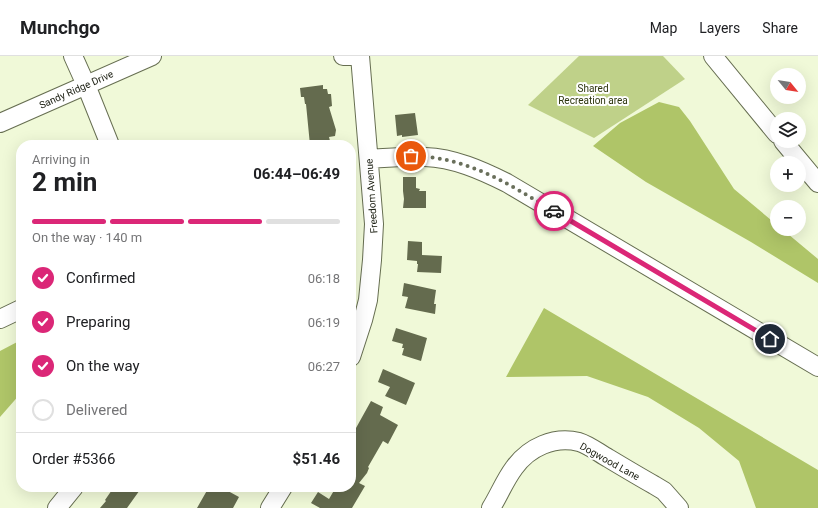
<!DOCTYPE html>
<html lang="en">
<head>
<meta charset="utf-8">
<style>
  :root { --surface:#fff; --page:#f6f6f6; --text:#202124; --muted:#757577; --line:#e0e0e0; --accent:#db2777 }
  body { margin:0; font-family:Roboto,sans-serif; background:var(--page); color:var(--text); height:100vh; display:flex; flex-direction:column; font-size:15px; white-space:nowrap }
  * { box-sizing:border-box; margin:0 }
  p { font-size:13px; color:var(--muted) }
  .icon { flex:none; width:22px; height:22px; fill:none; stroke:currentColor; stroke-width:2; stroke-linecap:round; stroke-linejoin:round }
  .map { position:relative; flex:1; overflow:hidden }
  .side { position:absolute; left:16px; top:84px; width:340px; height:352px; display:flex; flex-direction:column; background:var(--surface); border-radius:16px; box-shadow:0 4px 16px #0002 }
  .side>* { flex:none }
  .needle { width:26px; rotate:120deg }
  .controls { position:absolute; left:770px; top:12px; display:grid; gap:8px }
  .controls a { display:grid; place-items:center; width:36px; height:36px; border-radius:50%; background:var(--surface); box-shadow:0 4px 16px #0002; font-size:20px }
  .pin { position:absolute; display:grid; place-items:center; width:34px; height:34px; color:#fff; margin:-17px; border:2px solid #fff; border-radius:50%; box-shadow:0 1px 4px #0007 }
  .courier { position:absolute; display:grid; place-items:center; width:40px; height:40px; margin:-20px; border:3px solid #db2777; border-radius:50%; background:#fff; color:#222; box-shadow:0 1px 5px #0007 }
  .summary em { font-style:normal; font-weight:700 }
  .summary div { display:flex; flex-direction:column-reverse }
  .summary { display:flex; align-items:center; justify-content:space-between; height:68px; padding:0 16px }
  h1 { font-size:26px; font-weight:700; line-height:30px }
  .bar { display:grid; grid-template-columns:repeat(4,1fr); gap:6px 4px; align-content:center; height:48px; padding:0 16px }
  .bar i { height:5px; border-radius:3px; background:var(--line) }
  .bar .on { background:var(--accent) }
  .bar p { grid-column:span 4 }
  .line { display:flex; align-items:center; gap:10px; padding:0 16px; border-top:1px solid var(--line) }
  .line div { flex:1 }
  ol { padding:0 16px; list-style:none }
  li { display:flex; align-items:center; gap:12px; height:44px }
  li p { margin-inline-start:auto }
  li .icon { padding:4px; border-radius:50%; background:var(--accent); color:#fff; stroke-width:4 }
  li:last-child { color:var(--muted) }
  li i { width:22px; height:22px; border:2px solid var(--line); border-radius:50% }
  header { display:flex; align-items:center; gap:24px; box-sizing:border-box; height:56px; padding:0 20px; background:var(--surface); border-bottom:1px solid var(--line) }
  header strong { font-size:19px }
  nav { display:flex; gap:22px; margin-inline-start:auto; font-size:14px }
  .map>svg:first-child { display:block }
</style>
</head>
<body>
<header>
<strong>Munchgo</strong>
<nav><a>Map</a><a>Layers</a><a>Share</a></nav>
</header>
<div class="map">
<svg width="818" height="452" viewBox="0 0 818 452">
  <rect width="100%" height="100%" fill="#f0f9d8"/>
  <path fill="#bfd189" d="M579 0H663L685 23 594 82 528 49Z"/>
  <path fill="#afc568" d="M659 46 679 51 690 65 734 133 777 169V173H782L818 203V227L751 186 646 126 593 90 620 67Z
    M544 252 818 414V452H756L739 405 699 372 648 341 587 320 506 321Z
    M21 284V337L0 361V295Z"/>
  <path fill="#646b4e" d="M323 29V33H327L328 38H331L332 50 329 51 336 74 335 80 329 81 331 89H310L306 48H305L304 41H301L300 32Z
    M415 57 418 79 402 81V79L397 80 395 59Z
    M403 121H416V132L420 133 419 135H426V152H403L404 143 403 135Z
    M408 185 422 186V199L442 200 441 217 417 216 418 208H417V205L407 204Z
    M404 227 436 234 434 248H436L435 258 405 252 408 241 402 240Z
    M396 272 427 282 421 305 402 299 404 292H402L403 288 392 285Z
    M383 313 415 327 406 349 385 340 390 331 378 326Z
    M371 345 383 351 380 359 398 369 388 388 383 385 368 411 369 412 367 417 359 427 365 430 352 452H320L311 447 318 436 329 443 336 431H351V381Z
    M114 431H142L127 452H100L106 445 105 444Z
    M209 431H230L228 435 239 441 233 452H197Z"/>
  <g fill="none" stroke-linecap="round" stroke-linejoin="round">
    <g stroke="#666e51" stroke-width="20">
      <path id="minor" d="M73 0 86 29 110 89
        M343 0H355
        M713 0 777 78
        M0 67 152 0
        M783 85 818 127
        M369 103C388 102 406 100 425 101 454 102 481 114 507 127L818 311
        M0 263 21 253
        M351 301 363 264 368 244 372 204 374 168 360 0
        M57 452 74 431
        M270 452 283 431
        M491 452C499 439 505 424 514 412 529 391 554 380 579 386 589 389 599 397 608 402 623 411 638 420 654 429L664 435 679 452"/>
    </g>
    <use href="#minor" stroke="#fff" stroke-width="18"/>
  </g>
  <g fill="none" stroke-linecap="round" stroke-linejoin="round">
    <path stroke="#696f5b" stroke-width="4" stroke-dasharray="0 7.2" d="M411 100C469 101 506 127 554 155"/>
    <path stroke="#db2777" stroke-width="5" d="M554 155 770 283"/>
  </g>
  <g text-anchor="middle" stroke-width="4" stroke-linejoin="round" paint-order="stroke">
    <g font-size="10" fill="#2d350e" stroke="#fff">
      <text x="593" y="36">Shared<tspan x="593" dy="12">Recreation area</tspan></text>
    </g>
    <g font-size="10" fill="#212418" stroke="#fff">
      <text transform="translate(76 33) rotate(-24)" y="4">Sandy Ridge Drive</text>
      <text transform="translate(371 140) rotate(-94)" y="4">Freedom Avenue</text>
      <text transform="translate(610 405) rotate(29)" y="4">Dogwood Lane</text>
    </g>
  </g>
</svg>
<div class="controls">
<a><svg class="needle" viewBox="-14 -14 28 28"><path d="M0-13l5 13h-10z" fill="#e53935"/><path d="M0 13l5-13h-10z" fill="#757577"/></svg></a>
<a><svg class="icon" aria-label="layers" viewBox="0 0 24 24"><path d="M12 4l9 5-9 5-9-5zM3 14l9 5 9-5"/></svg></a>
<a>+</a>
<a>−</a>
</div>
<div class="pin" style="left:411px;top:100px;background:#ea580c"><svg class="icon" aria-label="bag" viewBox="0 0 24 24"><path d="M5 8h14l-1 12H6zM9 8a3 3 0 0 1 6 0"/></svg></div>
<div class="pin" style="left:770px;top:283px;background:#1f2937"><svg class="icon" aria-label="home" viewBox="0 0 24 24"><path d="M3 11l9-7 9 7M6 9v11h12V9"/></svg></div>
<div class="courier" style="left:554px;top:155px"><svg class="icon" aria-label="car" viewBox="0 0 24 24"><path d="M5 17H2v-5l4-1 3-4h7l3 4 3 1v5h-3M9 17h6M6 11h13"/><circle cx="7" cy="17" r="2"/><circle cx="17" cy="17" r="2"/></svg></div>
<section class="side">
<div class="summary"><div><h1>2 min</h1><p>Arriving in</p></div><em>06:44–06:49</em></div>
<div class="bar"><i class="on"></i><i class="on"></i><i class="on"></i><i></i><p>On the way · 140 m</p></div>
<ol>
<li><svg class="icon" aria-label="check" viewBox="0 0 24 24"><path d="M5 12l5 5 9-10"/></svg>Confirmed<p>06:18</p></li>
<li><svg class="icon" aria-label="check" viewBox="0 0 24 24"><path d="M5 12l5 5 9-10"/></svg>Preparing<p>06:19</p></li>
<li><svg class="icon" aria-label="check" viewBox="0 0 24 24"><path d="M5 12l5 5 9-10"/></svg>On the way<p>06:27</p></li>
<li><i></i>Delivered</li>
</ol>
<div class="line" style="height:52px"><div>Order #5366</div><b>$51.46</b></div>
</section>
</div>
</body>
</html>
